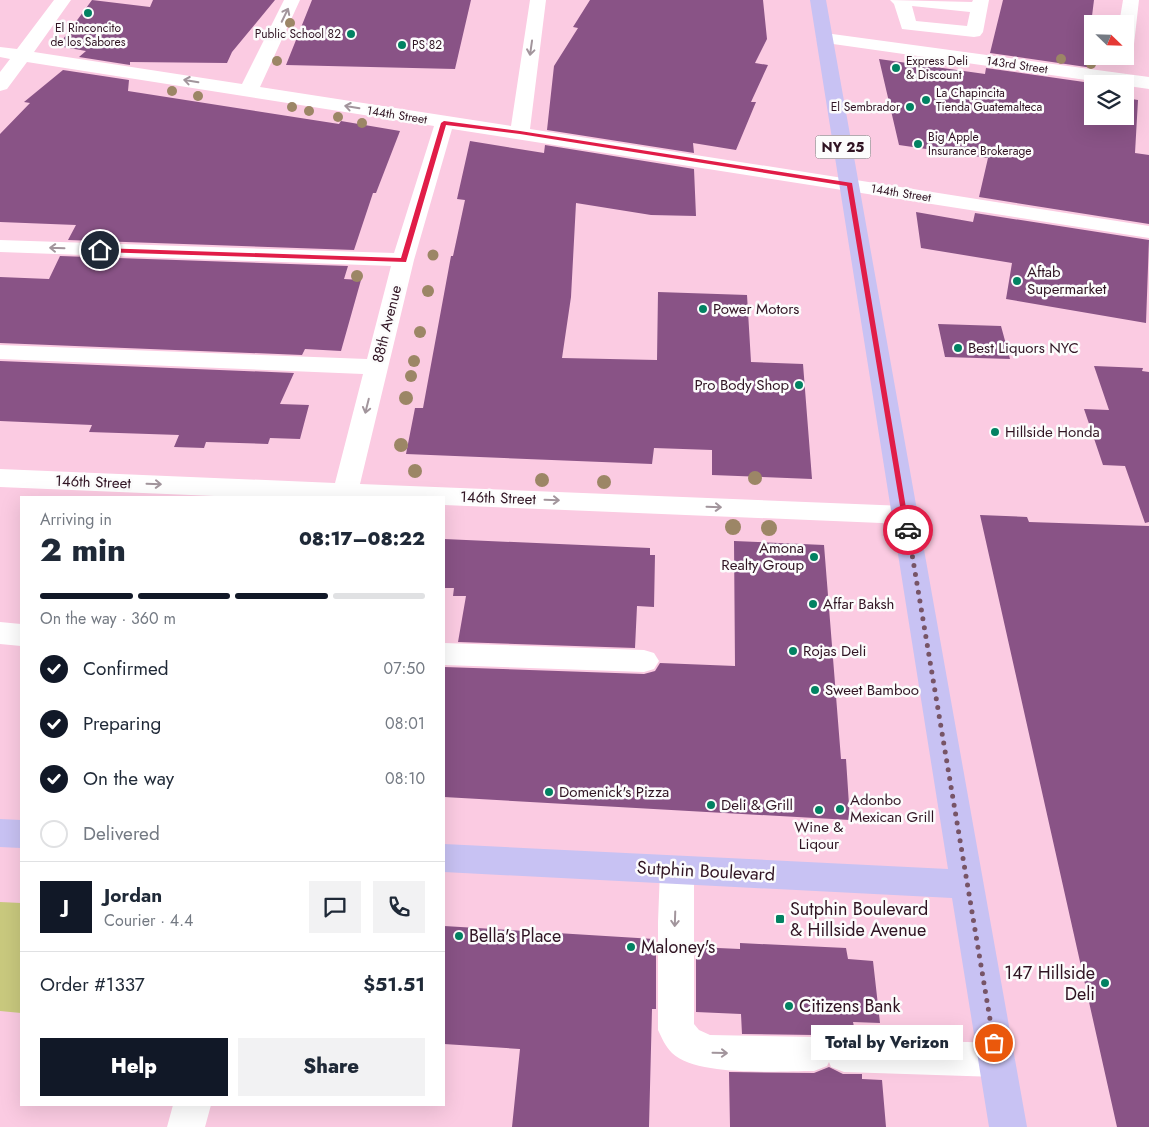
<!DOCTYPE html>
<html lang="en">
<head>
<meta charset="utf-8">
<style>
  :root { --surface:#fff; --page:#f2f2f3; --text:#1f2937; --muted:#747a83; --line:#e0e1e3; --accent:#111827 }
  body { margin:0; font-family:Jost,sans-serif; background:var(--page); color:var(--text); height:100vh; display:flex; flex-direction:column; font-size:19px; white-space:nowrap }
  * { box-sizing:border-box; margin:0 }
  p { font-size:16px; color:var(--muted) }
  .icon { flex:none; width:28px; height:28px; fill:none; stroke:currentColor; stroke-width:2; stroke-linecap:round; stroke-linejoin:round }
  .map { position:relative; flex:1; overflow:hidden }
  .side { position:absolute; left:20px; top:496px; width:425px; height:610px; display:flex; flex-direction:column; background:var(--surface); border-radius:0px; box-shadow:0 5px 20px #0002 }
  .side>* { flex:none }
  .needle { width:32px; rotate:113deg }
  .buttons { position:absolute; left:1084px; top:15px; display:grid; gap:10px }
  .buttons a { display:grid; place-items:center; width:50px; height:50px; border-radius:0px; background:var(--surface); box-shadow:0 5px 20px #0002; font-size:25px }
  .pin { position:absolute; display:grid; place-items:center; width:42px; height:42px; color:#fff; margin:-21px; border:2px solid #fff; border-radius:50%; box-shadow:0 1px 5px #0007 }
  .courier { position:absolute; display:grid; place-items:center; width:50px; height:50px; margin:-25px; border:4px solid #e11d48; border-radius:50%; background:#fff; color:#222; box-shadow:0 1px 6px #0007 }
  .bubble { position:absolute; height:35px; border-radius:0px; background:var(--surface); box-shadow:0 5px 20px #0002; font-size:16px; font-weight:800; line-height:35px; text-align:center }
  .headline em { font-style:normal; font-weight:800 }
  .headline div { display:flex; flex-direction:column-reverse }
  .headline { display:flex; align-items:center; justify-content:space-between; height:85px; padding:0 20px }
  h1 { font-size:32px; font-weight:800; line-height:38px }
  .bar { display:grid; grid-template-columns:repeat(4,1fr); gap:8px 5px; align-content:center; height:60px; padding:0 20px }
  .bar i { height:6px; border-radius:4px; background:var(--line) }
  .bar .on { background:var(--accent) }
  .bar p { grid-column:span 4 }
  .line { display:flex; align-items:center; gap:12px; padding:0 20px; border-top:1px solid var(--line) }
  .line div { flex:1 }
  .round { display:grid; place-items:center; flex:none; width:52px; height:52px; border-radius:0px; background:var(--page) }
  ol { padding:0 20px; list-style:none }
  li { display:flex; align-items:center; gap:15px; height:55px }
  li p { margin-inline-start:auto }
  li .icon { padding:5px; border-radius:50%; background:var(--accent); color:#fff; stroke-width:4 }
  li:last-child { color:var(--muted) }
  li i { width:28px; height:28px; border:2px solid var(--line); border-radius:50% }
  .cta { display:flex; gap:10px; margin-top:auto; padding:10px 20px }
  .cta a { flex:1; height:58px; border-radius:0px; background:var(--accent); color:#fff; font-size:20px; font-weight:800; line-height:58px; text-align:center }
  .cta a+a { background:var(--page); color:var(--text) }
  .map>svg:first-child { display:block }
</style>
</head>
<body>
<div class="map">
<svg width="1149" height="1127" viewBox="0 0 1149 1127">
  <rect width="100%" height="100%" fill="#fbcbe2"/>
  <path fill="#c9c97e" d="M0 902 21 903V1013L0 1011Z"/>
  <path fill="#895386" d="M92 0 150 7 153 0H275L232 52 227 63 130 62V65L79 57 86 51 58 46Z
    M312 0H471L455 69 286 65Z
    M590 0H763L767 39 755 63 768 65 751 102H756L736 150 693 143 694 153 547 130 554 66 578 28 573 27Z
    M1003 0H1094L1092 16 1099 17 1098 24H1092L1090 56H1094L1093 68 990 53Z
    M879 59 985 74 986 68 1091 83 1092 116H1125V98L1138 100 1135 153 1149 155V224L979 197 988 158 899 145Z
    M63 70 129 80 128 91 339 124 341 121 400 131 376 193H373L354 250 68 240 76 225 0 222V134L30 103 24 102Z
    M470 141 544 153 545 145 694 169 696 216 651 215 576 203 571 297 562 358 657 360 658 292 747 295 751 362 803 364 812 479 712 475V450L654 448 652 464 406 454 415 408H423L451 256H453L465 200 457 199Z
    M916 212 973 222 975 213 1149 240 1146 323 1006 299 1012 263 921 248Z
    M60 256 348 266 344 279 361 280 341 351 305 349 302 355 0 343V277L49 279Z
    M938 324 1001 326 1010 359 945 357Z
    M0 361 294 373 280 404 309 405 300 439 270 438 268 444 206 442 204 448 174 447 179 435 89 432 92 425 0 421Z
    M1094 366 1143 368 1142 371 1149 372V522L1145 523 1125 466 1103 465 1084 409 1109 410Z
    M980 515 1027 517 1029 522 1149 526V1127H1117Z
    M444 539 650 548V555H655L654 607 637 606 635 648 458 642 466 596H453L454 588H444Z
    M734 541 824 545 841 759H846L850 820 444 797V667L644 674 655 671 660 663 735 666Z
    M444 926 654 939V945H656V1009H652L649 1127H512L520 1049 444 1044Z
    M740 943 846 948 848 959 873 961 880 1023 853 1022 856 1036H843L829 1042 814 1035 742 1034 741 1014 696 1012V947L740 949Z
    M829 1067 843 1074H862V1079L882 1080 886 1127H730L729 1072 814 1073Z"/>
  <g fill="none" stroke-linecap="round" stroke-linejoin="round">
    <path fill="#fff" fill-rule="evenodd" d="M54 0H71L34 52 242 84 284 0H300L260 87 511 126 530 0H546L530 129 1149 226V238L452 129 414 260 360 484 905 506 914 509 918 515 914 521 905 524 444 505V498H263L0 487V469L335 483 363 374 0 359V345L367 359 391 266 0 252V240L394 253 434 126 27 62 7 89 0 91V72L10 59 0 57V47L17 49Z
      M890 0 972 2 973 0H989L983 32 980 36 974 37 902 29 894 4ZM912 6 970 12 967 26 916 21Z
      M1123 0H1139L1134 44 1131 48 1125 49V24H1119Z
      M825 33 1149 77V89L819 42 816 38 819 34Z
      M0 622 21 624V646L0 644Z
      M444 643 644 650 654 653 659 661 654 669 644 672 444 665Z
      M677 856 689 860 694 870V1024L699 1030 710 1035 814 1037 827 1042 829 1047 831 1043 844 1038 997 1043 1010 1048 1015 1060 1010 1072 997 1077 844 1072 831 1067 829 1062 827 1066 814 1071C779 1071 697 1077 672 1053 665 1046 662 1038 658 1030V922L660 870 665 860Z
      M173 1105H211L205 1127H167Z"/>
    <path fill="#c8c2f3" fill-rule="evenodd" d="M810 0H826L1027 1127H989L952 898 444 872V844L948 869Z
      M0 819 21 820V848L0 847Z"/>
  </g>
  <g fill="#9c8666">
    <circle cx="290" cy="23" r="5"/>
    <circle cx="1061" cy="59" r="5"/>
    <circle cx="277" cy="61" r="5"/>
    <circle cx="1091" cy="64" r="5"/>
    <circle cx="172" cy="91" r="5"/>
    <circle cx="198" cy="96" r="5"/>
    <circle cx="292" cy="107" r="5"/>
    <circle cx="309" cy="111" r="5"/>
    <circle cx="338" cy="117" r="5"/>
    <circle cx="362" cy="123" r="5"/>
    <circle cx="433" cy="255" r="5.5"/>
    <circle cx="357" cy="276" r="6"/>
    <circle cx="428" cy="291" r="6"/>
    <circle cx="420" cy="332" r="6"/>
    <circle cx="414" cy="361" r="6"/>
    <circle cx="411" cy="376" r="6"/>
    <circle cx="406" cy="398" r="7"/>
    <circle cx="401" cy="445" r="7"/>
    <circle cx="415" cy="471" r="7"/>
    <circle cx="755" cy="478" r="7"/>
    <circle cx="542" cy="480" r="7"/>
    <circle cx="604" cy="482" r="7"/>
    <circle cx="733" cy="527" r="8"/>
    <circle cx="769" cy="528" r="8"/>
  </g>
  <defs><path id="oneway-shaft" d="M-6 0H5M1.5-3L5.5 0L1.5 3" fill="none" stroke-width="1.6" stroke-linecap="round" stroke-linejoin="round" transform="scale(1.25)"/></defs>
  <g stroke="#a2959c">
    <use href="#oneway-shaft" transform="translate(285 15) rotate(-64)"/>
    <use href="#oneway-shaft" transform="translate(531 48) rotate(98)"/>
    <use href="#oneway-shaft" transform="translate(191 81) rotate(-171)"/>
    <use href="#oneway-shaft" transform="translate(352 107) rotate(-171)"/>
    <use href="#oneway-shaft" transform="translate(57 248) rotate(-178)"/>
    <use href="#oneway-shaft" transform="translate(367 406) rotate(104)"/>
    <use href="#oneway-shaft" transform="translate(154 484) rotate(2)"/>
    <use href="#oneway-shaft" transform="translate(552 500) rotate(2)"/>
    <use href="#oneway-shaft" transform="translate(714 507) rotate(2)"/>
    <use href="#oneway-shaft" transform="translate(675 919) rotate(92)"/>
    <use href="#oneway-shaft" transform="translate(720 1053) rotate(1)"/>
  </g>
  <path fill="#e11d48" d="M444 121 520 131 852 183 910 532 904 530 847 186 520 134 446 125 406 262 100 252 97 250 100 248 401 258 441 123Z"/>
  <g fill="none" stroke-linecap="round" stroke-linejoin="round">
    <path stroke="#775466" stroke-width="5" stroke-dasharray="0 9" d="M908 530 994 1043"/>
  </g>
  <g fill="#028262" stroke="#fcfcfc" stroke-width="2">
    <circle cx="88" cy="13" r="5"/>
    <circle cx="351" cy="34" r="5"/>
    <circle cx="402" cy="45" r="5"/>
    <circle cx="896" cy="68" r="5"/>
    <circle cx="926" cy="100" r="5"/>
    <circle cx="910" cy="107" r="5"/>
    <circle cx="918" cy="144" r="5"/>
    <circle cx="1017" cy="281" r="5"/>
    <circle cx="703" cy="309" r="5"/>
    <circle cx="958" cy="348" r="5"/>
    <circle cx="799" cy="385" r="5"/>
    <circle cx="995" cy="432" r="5"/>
    <circle cx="814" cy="557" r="5"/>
    <circle cx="813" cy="604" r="5"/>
    <circle cx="793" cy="651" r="5"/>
    <circle cx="815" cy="690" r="5"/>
    <circle cx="549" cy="792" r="5"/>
    <circle cx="711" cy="805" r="5"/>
    <circle cx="840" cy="809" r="5"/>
    <circle cx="819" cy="810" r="5"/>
    <rect x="775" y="914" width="10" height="10" rx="2.5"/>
    <circle cx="459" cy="936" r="5"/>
    <circle cx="631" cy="947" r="5"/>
    <circle cx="1105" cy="983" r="5"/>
    <circle cx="789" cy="1006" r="5"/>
  </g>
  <g text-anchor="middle" stroke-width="5" stroke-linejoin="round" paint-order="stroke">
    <g font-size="12" fill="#301423" stroke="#fcfcfc" text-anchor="start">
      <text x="88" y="32" text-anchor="middle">El Rinconcito<tspan x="88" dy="14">de los Sabores</tspan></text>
      <text x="341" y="38" text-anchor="end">Public School 82</text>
      <text x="412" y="49">PS 82</text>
      <text x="906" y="65">Express Deli<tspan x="906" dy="14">&amp; Discount</tspan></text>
      <text x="936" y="97">La Chapincita<tspan x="936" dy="14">Tienda Guatemalteca</tspan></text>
      <text x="900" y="111" text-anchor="end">El Sembrador</text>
      <text x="928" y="141">Big Apple<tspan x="928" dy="14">Insurance Brokerage</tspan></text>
    </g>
    <g font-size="12" fill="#301423" stroke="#fcfcfc">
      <text transform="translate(1017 65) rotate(8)" y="4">143rd Street</text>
      <text transform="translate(397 115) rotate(9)" y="4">144th Street</text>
      <text transform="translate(901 193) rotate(9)" y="4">144th Street</text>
    </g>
    <rect fill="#fcfcfc" stroke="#6d5a64" stroke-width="1" x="815.5" y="135.5" width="55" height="23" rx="4"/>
    <g font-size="14" font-weight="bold" fill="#301423">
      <text x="843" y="152">NY 25</text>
    </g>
    <g font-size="15" fill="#301423" stroke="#fcfcfc" text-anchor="start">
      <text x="1027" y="277">Aftab<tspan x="1027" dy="17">Supermarket</tspan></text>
      <text x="713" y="314">Power Motors</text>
      <text x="968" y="353">Best Liquors NYC</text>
      <text x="789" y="390" text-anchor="end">Pro Body Shop</text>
      <text x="1005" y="437">Hillside Honda</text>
      <text x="804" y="553" text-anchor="end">Amona<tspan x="804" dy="17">Realty Group</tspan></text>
      <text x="823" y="609">Affar Baksh</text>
      <text x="803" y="656">Rojas Deli</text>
      <text x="825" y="695">Sweet Bamboo</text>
      <text x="559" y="797">Domenick's Pizza</text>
      <text x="850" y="805">Adonbo<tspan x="850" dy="17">Mexican Grill</tspan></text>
      <text x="721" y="810">Deli &amp; Grill</text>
      <text x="819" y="832" text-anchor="middle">Wine &amp;<tspan x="819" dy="17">Liqour</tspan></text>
    </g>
    <g font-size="15" fill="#301423" stroke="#fcfcfc">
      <text transform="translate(387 324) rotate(-76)" y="5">88th Avenue</text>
      <text transform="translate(93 482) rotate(2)" y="5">146th Street</text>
      <text transform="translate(498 498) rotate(2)" y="5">146th Street</text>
    </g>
    <g font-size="18" fill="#301423" stroke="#fcfcfc">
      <text transform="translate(706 871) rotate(3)" y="6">Sutphin Boulevard</text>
    </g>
    <g font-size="18" fill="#301423" stroke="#fcfcfc" text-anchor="start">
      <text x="790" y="915">Sutphin Boulevard<tspan x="790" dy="21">&amp; Hillside Avenue</tspan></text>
      <text x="469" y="942">Bella's Place</text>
      <text x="641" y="953">Maloney's</text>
      <text x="1095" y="979" text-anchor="end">147 Hillside<tspan x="1095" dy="21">Deli</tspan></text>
      <text x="799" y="1012">Citizens Bank</text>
    </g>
  </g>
</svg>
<div class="buttons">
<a><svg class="needle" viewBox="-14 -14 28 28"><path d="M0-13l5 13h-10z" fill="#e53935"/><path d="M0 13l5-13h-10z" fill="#747a83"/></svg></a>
<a><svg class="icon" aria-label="layers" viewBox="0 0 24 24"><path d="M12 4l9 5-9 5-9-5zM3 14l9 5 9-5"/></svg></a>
</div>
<div class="pin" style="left:994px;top:1043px;background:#ea580c"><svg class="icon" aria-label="bag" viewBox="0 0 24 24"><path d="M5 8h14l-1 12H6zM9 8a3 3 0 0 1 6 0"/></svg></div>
<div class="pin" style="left:100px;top:250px;background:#1f2937"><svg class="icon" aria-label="home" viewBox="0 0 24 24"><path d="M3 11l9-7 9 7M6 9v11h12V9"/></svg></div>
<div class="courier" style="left:908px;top:530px"><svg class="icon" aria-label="car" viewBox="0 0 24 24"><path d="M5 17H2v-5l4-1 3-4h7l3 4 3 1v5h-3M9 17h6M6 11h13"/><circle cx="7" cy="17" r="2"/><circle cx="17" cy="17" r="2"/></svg></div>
<div class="bubble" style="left:811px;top:1025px;width:152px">Total by Verizon</div>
<section class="side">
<div class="headline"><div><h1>2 min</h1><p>Arriving in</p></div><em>08:17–08:22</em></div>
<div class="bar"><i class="on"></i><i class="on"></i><i class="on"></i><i></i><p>On the way · 360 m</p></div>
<ol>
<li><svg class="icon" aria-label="check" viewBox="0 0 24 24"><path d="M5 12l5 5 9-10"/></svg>Confirmed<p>07:50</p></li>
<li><svg class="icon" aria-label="check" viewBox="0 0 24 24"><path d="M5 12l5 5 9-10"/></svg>Preparing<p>08:01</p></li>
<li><svg class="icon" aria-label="check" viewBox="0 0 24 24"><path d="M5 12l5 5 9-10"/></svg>On the way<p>08:10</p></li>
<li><i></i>Delivered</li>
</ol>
<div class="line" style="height:90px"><b class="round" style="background:var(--accent);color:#fff">J</b><div><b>Jordan</b><p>Courier · 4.4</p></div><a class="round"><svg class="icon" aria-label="chat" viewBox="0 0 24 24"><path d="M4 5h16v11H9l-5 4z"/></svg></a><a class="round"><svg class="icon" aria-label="phone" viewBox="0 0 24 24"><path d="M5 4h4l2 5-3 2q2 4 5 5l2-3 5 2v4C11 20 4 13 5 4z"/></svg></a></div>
<div class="line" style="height:65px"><div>Order #1337</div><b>$51.51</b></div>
<div class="cta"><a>Help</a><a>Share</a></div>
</section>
</div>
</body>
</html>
